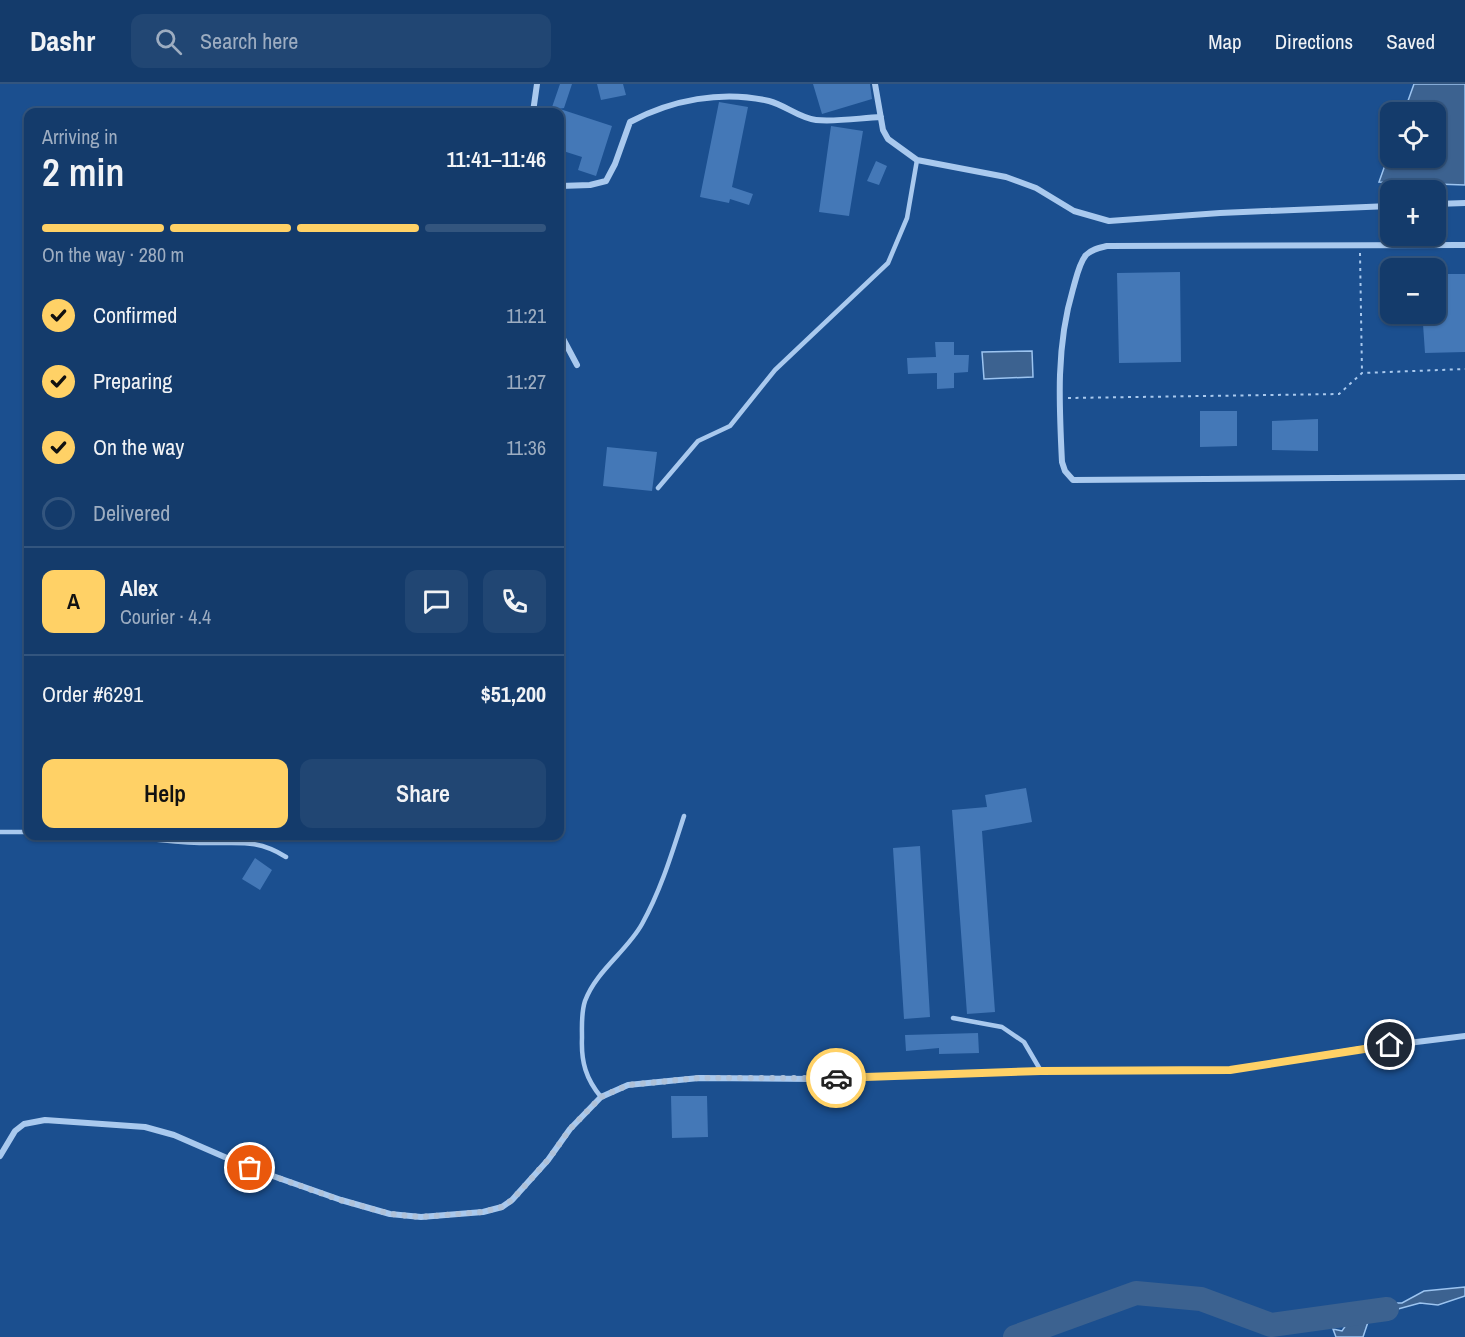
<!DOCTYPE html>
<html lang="en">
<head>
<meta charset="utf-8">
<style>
  :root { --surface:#143b6b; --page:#214673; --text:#f1f3f6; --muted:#9dadc1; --line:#33557e; --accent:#ffd166 }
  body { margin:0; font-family:"Archivo Narrow",sans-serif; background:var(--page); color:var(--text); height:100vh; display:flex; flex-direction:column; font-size:22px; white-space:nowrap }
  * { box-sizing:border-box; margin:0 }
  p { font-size:20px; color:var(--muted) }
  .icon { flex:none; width:33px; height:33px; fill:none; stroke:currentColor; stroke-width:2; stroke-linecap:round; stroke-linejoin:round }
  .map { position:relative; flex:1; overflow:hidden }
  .drawer { position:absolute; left:24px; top:24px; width:540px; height:732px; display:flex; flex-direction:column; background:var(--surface); border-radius:12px; box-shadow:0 2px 4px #0004,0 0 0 2px var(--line) }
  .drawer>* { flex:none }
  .fabs { position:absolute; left:1380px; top:18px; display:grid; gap:12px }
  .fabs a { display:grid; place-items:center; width:66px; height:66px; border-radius:12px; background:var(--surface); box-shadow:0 2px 4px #0004,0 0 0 2px var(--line); font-size:30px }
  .pin { position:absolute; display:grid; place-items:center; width:51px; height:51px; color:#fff; margin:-26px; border:3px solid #fff; border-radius:50%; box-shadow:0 2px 6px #0007 }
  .courier { position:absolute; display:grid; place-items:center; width:60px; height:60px; margin:-30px; border:4px solid #ffd166; border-radius:50%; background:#fff; color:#222; box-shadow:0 2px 8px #0007 }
  .summary em { font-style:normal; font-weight:600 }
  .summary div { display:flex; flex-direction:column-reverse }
  .summary { display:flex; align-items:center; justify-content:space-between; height:102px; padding:0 18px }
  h1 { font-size:39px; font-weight:600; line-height:45px }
  .bar { display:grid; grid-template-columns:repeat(4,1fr); gap:9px 6px; align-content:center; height:72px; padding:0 18px }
  .bar i { height:8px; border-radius:4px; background:var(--line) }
  .bar .on { background:var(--accent) }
  .bar p { grid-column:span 4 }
  .line { display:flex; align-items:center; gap:15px; padding:0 18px; border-top:2px solid var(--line) }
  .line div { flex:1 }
  .round { display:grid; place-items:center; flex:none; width:63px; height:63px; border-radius:12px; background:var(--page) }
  ol { padding:0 18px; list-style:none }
  li { display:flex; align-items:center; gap:18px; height:66px }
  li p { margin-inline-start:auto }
  li .icon { padding:6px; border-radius:50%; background:var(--accent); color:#111; stroke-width:4 }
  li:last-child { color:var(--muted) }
  li i { width:33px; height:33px; border:3px solid var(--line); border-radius:50% }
  .button { display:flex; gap:12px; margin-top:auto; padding:12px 18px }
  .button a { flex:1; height:69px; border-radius:12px; background:var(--accent); color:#111; font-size:24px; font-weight:600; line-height:69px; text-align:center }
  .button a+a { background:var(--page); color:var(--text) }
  header { display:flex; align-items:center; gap:36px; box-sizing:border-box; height:84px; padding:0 30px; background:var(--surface); border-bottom:2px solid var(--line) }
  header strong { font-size:28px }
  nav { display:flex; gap:33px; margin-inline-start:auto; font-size:21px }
  .search { width:420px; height:54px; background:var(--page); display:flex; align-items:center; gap:15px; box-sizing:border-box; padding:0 21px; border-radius:12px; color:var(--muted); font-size:22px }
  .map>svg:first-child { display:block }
</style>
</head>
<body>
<header>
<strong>Dashr</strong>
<div class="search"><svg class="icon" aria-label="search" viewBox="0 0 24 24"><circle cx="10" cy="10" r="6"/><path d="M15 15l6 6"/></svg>Search here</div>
<nav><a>Map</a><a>Directions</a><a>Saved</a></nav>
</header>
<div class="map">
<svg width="1465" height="1253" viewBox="0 0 1465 1253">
  <rect width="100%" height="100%" fill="#1b4f8f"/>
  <path fill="#3c6290" stroke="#9cc4f0" stroke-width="1.5" d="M1414 0H1465V101L1379 98 1390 67V74H1436V28H1404Z
    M1032 267 1033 293 984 295 982 268Z
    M1465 1203V1212L1438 1221 1420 1219 1387 1228 1368 1238 1363 1253H1336L1333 1245 1342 1247 1353 1231 1377 1219H1402L1424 1207Z"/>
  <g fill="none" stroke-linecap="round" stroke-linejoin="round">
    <path stroke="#3c6290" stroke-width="24" d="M1015 1253 1136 1209 1201 1215 1271 1241 1387 1225"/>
  </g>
  <path fill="#4478b7" d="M560 0H572L564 24 551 26Z
    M597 0H623L626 11 601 16Z
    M813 0H870L872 15 822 30Z
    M719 18 748 23 732 103 753 110 749 121 730 115 729 119 700 113Z
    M560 25 612 42 596 92 578 86 582 73 560 66Z
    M831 42 863 47 849 132 819 128Z
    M876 77 887 82 879 101 867 97Z
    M1180 188 1181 278 1119 279 1117 189Z
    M1436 190H1465V268L1425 269 1423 240H1417L1416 230H1436Z
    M935 258H954V271H969L968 288 954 289V304L937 305V289L908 290 907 274 936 273Z
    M1200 327H1237V362L1200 363Z
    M1318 335V367L1272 366V337Z
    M607 363 657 368 652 407 603 402Z
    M1026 704 1032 738 982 747 995 928 967 930 952 726 987 723 985 711Z
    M920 762 930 933 904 935 893 764Z
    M255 774 272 786 260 806 242 795Z
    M978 949 979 969 939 970V964L906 967 905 951Z
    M671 1012H707L708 1053 672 1054Z"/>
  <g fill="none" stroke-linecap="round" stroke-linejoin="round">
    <path stroke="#a9c9ee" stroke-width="2" stroke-dasharray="3 4.5" stroke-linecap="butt" d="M1360 169 1362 289
      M1068 314 1339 310 1362 289 1465 285"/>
    <path stroke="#a9c9ee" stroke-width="4.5" d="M658 404 698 357 730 342 775 286 888 179 907 134 917 76
      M0 748H28
      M119 752C147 754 176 759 204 759 237 760 256 754 286 773
      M953 934 1002 943 1024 958 1041 987
      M601 1013C586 995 581 978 582 954 582 942 581 929 585 917 596 887 627 867 642 840 661 806 672 769 684 732"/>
    <path stroke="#a9c9ee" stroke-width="6" d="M875 0 883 46 888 55 917 76 1006 93 1036 104 1074 127 1109 137 1220 129 1390 122
      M533 28 537 0
      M560 102 590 101 606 97 615 80 630 38C671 16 722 6 769 17 785 21 799 34 816 36 836 38 860 34 881 33
      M1436 120 1465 119
      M1465 161 1107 162C1099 164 1092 165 1086 171 1079 179 1076 195 1073 205 1056 262 1059 319 1062 378L1065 387 1073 396 1465 393
      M560 249 577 281
      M0 1072 15 1047 24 1040 45 1036 145 1043 174 1051 250 1084 341 1116 390 1130 421 1133 483 1128 502 1123 512 1116 548 1076 570 1045 601 1013 628 1001 699 994 813 995 1041 987 1230 986 1368 964 1465 952"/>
  </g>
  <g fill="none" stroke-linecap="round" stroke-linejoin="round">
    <path stroke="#afc1d8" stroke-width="6" stroke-dasharray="0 10.8" d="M250 1084 340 1116 390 1130 421 1133 483 1128 502 1123 512 1116 548 1076 570 1045 601 1013 628 1001 699 994H836"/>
    <path stroke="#ffd166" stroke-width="8" d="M836 994 1041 987 1230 986 1390 961"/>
  </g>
</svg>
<div class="fabs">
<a><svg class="icon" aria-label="locate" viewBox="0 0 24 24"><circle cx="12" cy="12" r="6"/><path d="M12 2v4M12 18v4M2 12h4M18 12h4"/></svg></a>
<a>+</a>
<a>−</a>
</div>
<div class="pin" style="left:250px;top:1084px;background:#ea580c"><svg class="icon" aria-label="bag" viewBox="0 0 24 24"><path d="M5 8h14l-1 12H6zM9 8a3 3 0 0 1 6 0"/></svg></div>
<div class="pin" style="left:1390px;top:961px;background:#1f2937"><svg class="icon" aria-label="home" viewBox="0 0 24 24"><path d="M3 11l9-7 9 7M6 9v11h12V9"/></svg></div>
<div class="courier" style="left:836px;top:994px"><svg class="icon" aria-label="car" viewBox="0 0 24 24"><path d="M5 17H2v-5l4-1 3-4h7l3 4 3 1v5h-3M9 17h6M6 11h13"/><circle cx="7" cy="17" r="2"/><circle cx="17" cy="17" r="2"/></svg></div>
<section class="drawer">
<div class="summary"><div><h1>2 min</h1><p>Arriving in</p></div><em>11:41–11:46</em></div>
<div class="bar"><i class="on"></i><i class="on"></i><i class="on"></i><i></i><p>On the way · 280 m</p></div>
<ol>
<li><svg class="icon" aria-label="check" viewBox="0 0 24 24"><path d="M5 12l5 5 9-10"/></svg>Confirmed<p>11:21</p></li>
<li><svg class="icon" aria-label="check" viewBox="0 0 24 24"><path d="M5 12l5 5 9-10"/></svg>Preparing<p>11:27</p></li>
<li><svg class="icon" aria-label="check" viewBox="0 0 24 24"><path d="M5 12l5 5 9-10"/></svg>On the way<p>11:36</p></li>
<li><i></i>Delivered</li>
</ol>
<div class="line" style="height:108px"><b class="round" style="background:var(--accent);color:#111">A</b><div><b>Alex</b><p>Courier · 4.4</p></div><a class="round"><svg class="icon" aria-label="chat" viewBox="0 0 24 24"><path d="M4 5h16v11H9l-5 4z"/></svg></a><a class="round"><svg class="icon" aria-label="phone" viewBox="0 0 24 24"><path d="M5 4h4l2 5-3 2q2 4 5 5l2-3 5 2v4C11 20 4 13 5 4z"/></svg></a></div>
<div class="line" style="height:78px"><div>Order #6291</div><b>$51,200</b></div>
<div class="button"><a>Help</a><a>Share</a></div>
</section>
</div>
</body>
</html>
